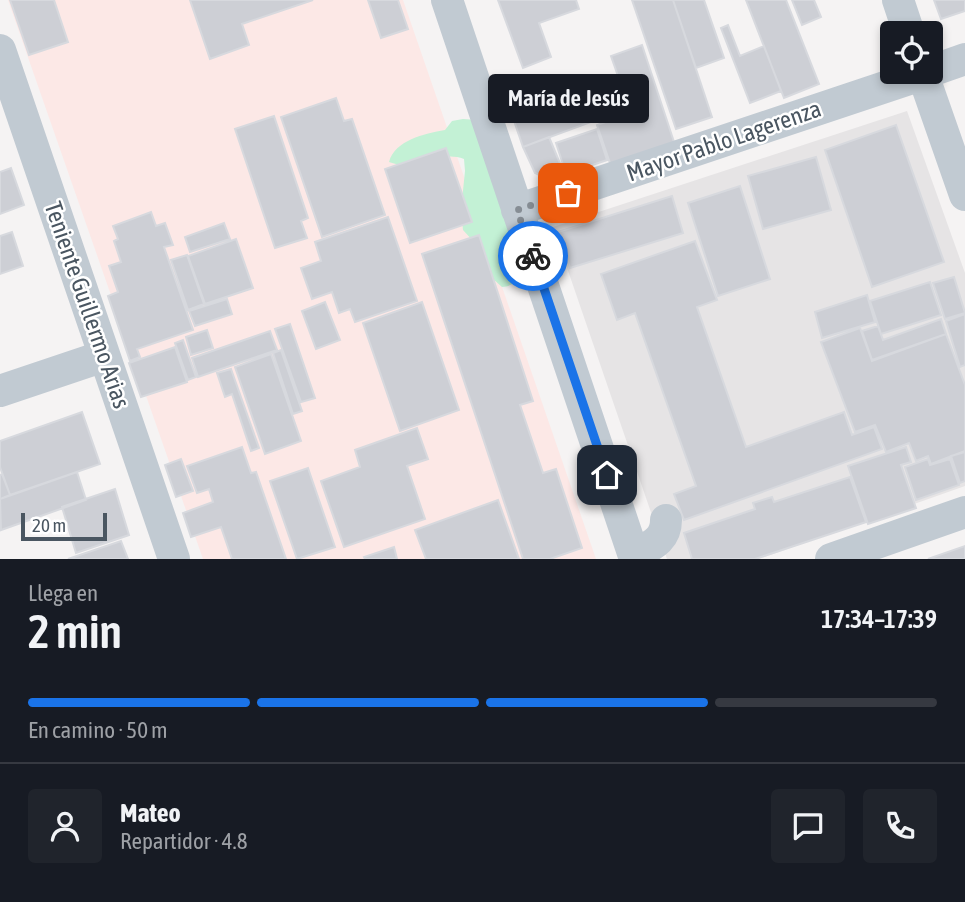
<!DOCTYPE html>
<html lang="es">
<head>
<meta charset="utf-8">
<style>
  :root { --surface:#171b24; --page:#20242c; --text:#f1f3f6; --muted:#9ea1a6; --line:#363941; --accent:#1a73e8 }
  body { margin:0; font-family:"Asap Condensed",sans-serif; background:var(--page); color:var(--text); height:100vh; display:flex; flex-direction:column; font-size:26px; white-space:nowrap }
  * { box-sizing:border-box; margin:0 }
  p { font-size:23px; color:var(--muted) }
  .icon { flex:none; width:38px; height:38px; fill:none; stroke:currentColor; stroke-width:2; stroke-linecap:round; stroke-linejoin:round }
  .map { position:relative; height:559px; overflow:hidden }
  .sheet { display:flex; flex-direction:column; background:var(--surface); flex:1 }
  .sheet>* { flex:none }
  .controls { position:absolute; left:880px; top:21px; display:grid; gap:14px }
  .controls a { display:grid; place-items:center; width:63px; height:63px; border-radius:7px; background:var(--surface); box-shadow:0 4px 10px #0003; font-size:35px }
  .scale { position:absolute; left:21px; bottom:18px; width:86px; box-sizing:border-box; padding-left:7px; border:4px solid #4a5661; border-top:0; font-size:19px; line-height:24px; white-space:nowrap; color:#4a5661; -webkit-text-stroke:5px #fff; paint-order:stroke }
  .pin { position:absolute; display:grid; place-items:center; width:60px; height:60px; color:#fff; margin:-30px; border-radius:14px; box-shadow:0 4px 10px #0006 }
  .courier { position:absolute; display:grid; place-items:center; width:70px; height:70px; margin:-35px; border:5px solid #1a73e8; border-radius:50%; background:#fff; color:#222; box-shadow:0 2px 9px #0007 }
  .bubble { position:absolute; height:49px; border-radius:7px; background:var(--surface); box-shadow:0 4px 10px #0003; font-size:23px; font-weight:600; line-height:49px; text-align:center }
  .summary em { font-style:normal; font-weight:600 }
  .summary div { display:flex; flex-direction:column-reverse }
  .summary { display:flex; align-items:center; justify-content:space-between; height:119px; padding:0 28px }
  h1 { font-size:46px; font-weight:600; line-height:52px }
  .bar { display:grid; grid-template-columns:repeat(4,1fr); gap:10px 7px; align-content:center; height:84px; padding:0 28px }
  .bar i { height:9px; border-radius:5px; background:var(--line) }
  .bar .on { background:var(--accent) }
  .bar p { grid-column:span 4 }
  .line { display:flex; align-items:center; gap:18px; padding:0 28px; border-top:2px solid var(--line) }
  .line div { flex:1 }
  .round { display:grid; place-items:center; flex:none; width:74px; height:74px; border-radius:7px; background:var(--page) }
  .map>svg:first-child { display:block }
</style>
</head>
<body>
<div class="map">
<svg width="965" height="559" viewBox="0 0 965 559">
  <rect width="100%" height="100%" fill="#f5f3f3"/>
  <path fill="#e6e4e5" d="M907 111 965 273V486L759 559H667L553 227Z"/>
  <path fill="#fce8e6" d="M8 0H403L596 559H203Z"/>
  <path fill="#c3f1d5" d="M463 119 477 120 528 261C523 274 517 286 502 287L481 268 474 242 463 230 461 210 465 171 464 159C438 149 417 173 389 162 395 140 424 134 445 130L452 121Z"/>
  <path fill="#cdcfd5" stroke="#d7d9de" stroke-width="2" d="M10 0H54L68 42 29 55Z
    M190 0H313L242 24 249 45 210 59Z
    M368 0H398L408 29 381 38Z
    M498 0H576L579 9 539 23 551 57 523 68Z
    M632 0H673L712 117 676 129Z
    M673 0H704L724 58 696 68Z
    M746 0H786L819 84 784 98Z
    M792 0H814L821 17 802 25Z
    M934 0H965V11L941 19Z
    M728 25 740 56 764 46 781 91 750 103 721 28Z
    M642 45 675 145 611 166 597 125 631 113 611 56Z
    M594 81 596 87 600 86 610 115 523 147 511 112Z
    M336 98 344 121 352 119 385 215 322 237 281 117Z
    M274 116 308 218 301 221 307 238 275 248 235 129Z
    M896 125 944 262 872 287 825 150Z
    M597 129 607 160 566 174 556 143Z
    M549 137 564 173 548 179 535 173 523 147Z
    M446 148 472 222 410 243 385 169Z
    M816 157 831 210 763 229 748 176Z
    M11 168 24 205 0 214V172Z
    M740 186 770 279 718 296 688 203Z
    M672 196 683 233 570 268 558 232Z
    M151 212 156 226 165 223 173 245 164 247 193 330 137 349 140 357 130 361 108 296 118 292 109 266 121 262 114 241 118 239 113 226Z
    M388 217 417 301 355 322 350 309 339 313 332 292 312 299 301 268 321 261 315 242Z
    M224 223 230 239 190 252 185 237Z
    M12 232 23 266 0 274V236Z
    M479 235 533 401 520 405 543 473 556 469 582 548 550 559H523L422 254Z
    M236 239 253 288 205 304 188 256Z
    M695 241 717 300 697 307 746 447 844 412 852 435 874 427 882 449 684 520 674 494 696 486 635 313 617 320 601 274Z
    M187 255 204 304 188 310 171 260Z
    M954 277 965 313 945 319 933 283Z
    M930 282 941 315 881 334 870 301Z
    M867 295 875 322 822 338 815 312Z
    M227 299 232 314 195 326 189 311Z
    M325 302 340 340 316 349 302 311Z
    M422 302 459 410 400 431 363 323Z
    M965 314V365L960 367 946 321Z
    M941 319 946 334 872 360 862 331 878 326 883 340Z
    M290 324 315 398 301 402 275 329Z
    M860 328 872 361 946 334 965 385V451L931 464 928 456 916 461 909 443 886 452 875 425 855 432 821 342Z
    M207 330 213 348 191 355 186 337Z
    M270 331 277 350 198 377 192 358Z
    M183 340 196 377 188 380 175 343Z
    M175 347 187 382 141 397 129 363Z
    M281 350 302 411 293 414 273 353Z
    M271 354 301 441 265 454 235 367Z
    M231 369 259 448 251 451 232 394 225 397 217 373Z
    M82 412 100 464 10 495 0 467V441Z
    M417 428 428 459 407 466 425 519 344 547 321 481 360 467 355 450Z
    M242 447 251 473 256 472 286 559H232L221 527 191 537 183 513 213 502 209 489 197 493 187 466Z
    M906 447 911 462 901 465 916 508 868 524 848 466Z
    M965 452V481L960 483 951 456Z
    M181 459 193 491 176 497 165 465Z
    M928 459 930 465 950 459 959 485 916 500 905 467Z
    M308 468 335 547 297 559 270 481Z
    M77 472 86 500 1 530 0 499Z
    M2 474 10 495 0 499V475Z
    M850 477 866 522 755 559H692L684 533 755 509 753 503 772 497 774 502Z
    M115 489 129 535 76 553 62 507Z
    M498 500 519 559H426L415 530Z
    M121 541 128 559H68Z
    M965 546V559H928Z
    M394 547 397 559H365L364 557Z"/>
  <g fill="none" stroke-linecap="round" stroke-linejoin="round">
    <path stroke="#c1cad2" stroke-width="32" d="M447 0 635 559
      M898 0 909 33
      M0 50 174 559
      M931 71 965 59
      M922 72 965 195
      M517 210 930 72
      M0 391 104 356
      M634 555C650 546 666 541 666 520
      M831 559 965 512"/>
  </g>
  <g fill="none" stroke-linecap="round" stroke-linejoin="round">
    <path stroke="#868d94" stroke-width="7" stroke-dasharray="0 12.6" d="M533 256 517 210 568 193"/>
    <path stroke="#1a73e8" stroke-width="9" d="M533 256 607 475"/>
  </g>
  <g text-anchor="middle" stroke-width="5" stroke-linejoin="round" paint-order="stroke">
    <g font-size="24" fill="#4a5661" stroke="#fff">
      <text transform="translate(724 141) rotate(-19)" y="8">Mayor Pablo Lagerenza</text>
      <text transform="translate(87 305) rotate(71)" y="8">Teniente Guillermo Arias</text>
    </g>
  </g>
</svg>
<div class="controls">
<a><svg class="icon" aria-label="locate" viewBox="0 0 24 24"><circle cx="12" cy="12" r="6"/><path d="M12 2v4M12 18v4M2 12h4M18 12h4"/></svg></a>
</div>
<div class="scale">20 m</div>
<div class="pin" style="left:568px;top:193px;background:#ea580c"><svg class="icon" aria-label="bag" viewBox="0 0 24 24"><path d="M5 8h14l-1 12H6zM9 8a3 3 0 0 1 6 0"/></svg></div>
<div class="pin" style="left:607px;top:475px;background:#1f2937"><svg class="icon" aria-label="home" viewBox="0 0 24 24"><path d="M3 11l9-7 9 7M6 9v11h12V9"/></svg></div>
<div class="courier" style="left:533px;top:256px"><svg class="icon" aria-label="bike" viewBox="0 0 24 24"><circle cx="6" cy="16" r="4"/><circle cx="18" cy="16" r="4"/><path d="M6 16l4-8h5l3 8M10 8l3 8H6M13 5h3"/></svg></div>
<div class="bubble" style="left:488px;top:74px;width:161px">María de Jesús</div>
</div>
<section class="sheet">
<div class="summary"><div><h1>2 min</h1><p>Llega en</p></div><em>17:34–17:39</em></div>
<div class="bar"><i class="on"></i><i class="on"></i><i class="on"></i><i></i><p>En camino · 50 m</p></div>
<div class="line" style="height:126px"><a class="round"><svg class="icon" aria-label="person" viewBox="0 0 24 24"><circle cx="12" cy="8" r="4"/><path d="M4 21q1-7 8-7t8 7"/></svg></a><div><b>Mateo</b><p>Repartidor · 4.8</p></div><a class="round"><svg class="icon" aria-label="chat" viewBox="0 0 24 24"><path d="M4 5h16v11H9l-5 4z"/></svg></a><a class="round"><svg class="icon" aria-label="phone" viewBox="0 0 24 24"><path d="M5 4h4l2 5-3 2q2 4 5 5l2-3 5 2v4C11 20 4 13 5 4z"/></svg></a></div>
</section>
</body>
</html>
